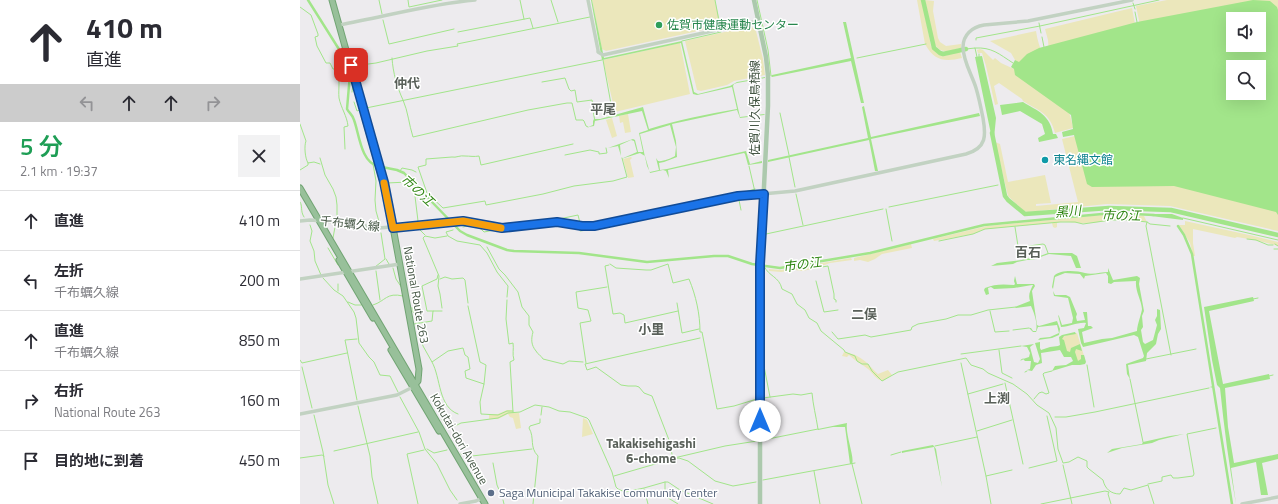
<!DOCTYPE html>
<html lang="ja">
<head>
<meta charset="utf-8">
<style>
  :root { --surface:#fff; --page:#f2f2f3; --text:#2b2b33; --muted:#7c7c81; --line:#e1e1e2 }
  body { margin:0; font-family:"Titillium Web","Noto Sans JP",sans-serif; background:var(--page); color:var(--text); height:100vh; display:flex; flex-direction:column; font-size:15px; white-space:nowrap }
  * { box-sizing:border-box; margin:0 }
  p { font-size:13px; color:var(--muted) }
  .icon { flex:none; width:22px; height:22px; fill:none; stroke:currentColor; stroke-width:2; stroke-linecap:round; stroke-linejoin:round }
  .map { position:relative; flex:1; overflow:hidden }
  .details { display:flex; flex-direction:column; background:var(--surface); width:300px }
  .details>* { flex:none }
  .guide { background:#fff; color:var(--text); overflow:hidden }
  .tools { position:absolute; left:926px; top:12px; display:grid; gap:8px }
  .tools a { display:grid; place-items:center; width:40px; height:40px; border-radius:0px; background:var(--surface); box-shadow:0 4px 16px #0002; font-size:20px }
  .pin { position:absolute; display:grid; place-items:center; width:34px; height:34px; color:#fff; margin:-17px; border-radius:8px; box-shadow:0 2px 6px #0006 }
  .me { position:absolute; width:44px; margin:-22px; rotate:0deg; stroke-linejoin:round; filter:drop-shadow(0 0 3px #0008) }
  .turn { display:flex; align-items:center; gap:14px; height:84px; padding:0 20px; font-size:18px }
  .turn .icon { width:52px; height:52px; stroke-width:2.5 }
  .turn b { display:block; font-size:28px; line-height:34px }
  .lanes { display:flex; align-items:center; height:38px; padding:0 20px; background:#0003; justify-content:center; gap:20px; direction:ltr }
  .lanes .off { opacity:.35 }
  .round { display:grid; place-items:center; flex:none; width:42px; height:42px; border-radius:0px; background:var(--page) }
  .overview { display:flex; align-items:center; justify-content:space-between; height:68px; padding:0 20px }
  h1 { font-size:24px; font-weight:600; line-height:30px; color:#1e9e55 }
  ul { padding:0; list-style:none }
  li { display:flex; align-items:center; gap:12px; height:60px; padding:0 20px; border-top:1px solid var(--line) }
  li div { flex:1 }
  li b { display:block; font-size:15px }
  li em { font-style:normal }
  main { display:flex; flex:1; min-height:0 }
  .map>svg:first-child { display:block }
  .green { fill:#ebe7bb }
  .water { fill:#a2e58a; fill-rule:evenodd }
  .lines { fill:none; stroke-linecap:round; stroke-linejoin:round }
  .stream { stroke:#a2e58a; stroke-width:1 }
  .canal { stroke:#a2e58a; stroke-width:2.5 }
  .river { stroke:#a2e58a; stroke-width:4.5 }
  .trunk-casing { stroke:#71a473; stroke-width:7 }
  .tertiary { stroke:#c2d2c2; stroke-width:3.5 }
  .primary { stroke:#acc9ad; stroke-width:4.5 }
  .trunk { stroke:#98c09a; stroke-width:5 }
  .route-casing { stroke:#114b97; stroke-width:10 }
  .route { stroke:#1a73e8; stroke-width:7 }
  .slow { stroke:#f59e0b; stroke-width:7 }
  .leisure-dot { fill:#2e9e5b; stroke:#fff; stroke-width:1.5 }
  .culture-dot { fill:#0f9aa8; stroke:#fff; stroke-width:1.5 }
  .service-dot { fill:#5c6f8a; stroke:#fff; stroke-width:1.5 }
  .labels { text-anchor:middle; stroke-width:3; stroke-linejoin:round; paint-order:stroke }
  .leisure-label { font-size:12px; fill:#27864d; stroke:#fff; text-anchor:start }
  .street-label { font-size:12px; fill:#455745; stroke:#fff }
  .culture-label { font-size:12px; fill:#0d838f; stroke:#fff; text-anchor:start }
  .service-label { font-size:12px; fill:#4e5e75; stroke:#fff; text-anchor:start }
  .neighbourhood-label { font-size:13px; font-weight:bold; fill:#596059; stroke:#fff }
  .water-label { font-size:13px; font-style:italic; fill:#318714; stroke:#fff }
</style>
</head>
<body>
<main>
<section class="details">
<div class="guide">
<div class="turn"><svg class="icon" aria-label="ahead" viewBox="0 0 24 24"><path d="M12 20V5M6 11l6-6 6 6"/></svg><div><b>410 m</b>直進</div></div>
<div class="lanes"><svg class="icon off" aria-label="left" viewBox="0 0 24 24"><path d="M17 20v-9H6M10 6l-5 5 5 5"/></svg><svg class="icon" aria-label="ahead" viewBox="0 0 24 24"><path d="M12 20V5M6 11l6-6 6 6"/></svg><svg class="icon" aria-label="ahead" viewBox="0 0 24 24"><path d="M12 20V5M6 11l6-6 6 6"/></svg><svg class="icon off" aria-label="right" viewBox="0 0 24 24"><path d="M7 20v-9h11M14 6l5 5-5 5"/></svg></div>
</div>
<div class="overview"><div><h1>5 分</h1><p>2.1 km · 19:37</p></div><a class="round"><svg class="icon" aria-label="close" viewBox="0 0 24 24"><path d="M6 6l12 12M18 6L6 18"/></svg></a></div>
<ul>
<li><svg class="icon" aria-label="ahead" viewBox="0 0 24 24"><path d="M12 20V5M6 11l6-6 6 6"/></svg><div><b>直進</b></div><em>410 m</em></li>
<li><svg class="icon" aria-label="left" viewBox="0 0 24 24"><path d="M17 20v-9H6M10 6l-5 5 5 5"/></svg><div><b>左折</b><p>千布蠣久線</p></div><em>200 m</em></li>
<li><svg class="icon" aria-label="ahead" viewBox="0 0 24 24"><path d="M12 20V5M6 11l6-6 6 6"/></svg><div><b>直進</b><p>千布蠣久線</p></div><em>850 m</em></li>
<li><svg class="icon" aria-label="right" viewBox="0 0 24 24"><path d="M7 20v-9h11M14 6l5 5-5 5"/></svg><div><b>右折</b><p>National Route 263</p></div><em>160 m</em></li>
<li><svg class="icon" aria-label="arrive" viewBox="0 0 24 24"><path d="M6 21V4h12l-3 4 3 4H6"/></svg><div><b>目的地に到着</b></div><em>450 m</em></li>
</ul>
</section>
<div class="map">
<svg width="978" height="504" viewBox="0 0 978 504">
  <rect width="100%" height="100%" fill="#edebee"/>
  <path class="green" d="M292,0H415L421,26L306,51L302,49Z
    M617,0H622L631,46L636,52L641,54L660,52L662,58C645,62 634,61 625,44Z
    M625,0L634,1L633,11L638,38L640,42L646,46L661,44V48C649,51 641,55 634,43Z
    M867,0H978V57L959,45V19H933L749,54L748,40L745,29L832,8L835,24L842,35L836,6Z
    M451,26L456,31L463,59L465,75L434,81L427,85L401,91L397,90L385,41Z
    M736,31C741,66 768,94 773,128L755,133C750,113 739,111 723,101L722,99L699,83L694,86L698,104L695,105L686,66L682,53H678L677,50L680,49L683,50L693,60L695,58L701,63L714,69L719,63L715,60L711,53L690,41Z
    M380,43L390,94L315,112L303,60Z
    M328,114L331,132L325,133L323,122L320,123L319,116Z
    M312,118L317,136L312,138L306,120Z
    M775,136L780,155L978,159V231L870,206L807,204L728,212L724,211L708,196L695,142L700,144L708,182L745,175L751,203L736,204V206L778,202L762,139Z
    M331,157L332,158L330,160L334,177L328,178L323,159Z
    M812,214L844,216L847,222C836,220 824,219 813,220C803,221 794,223 785,223C776,224 766,220 757,223V227L755,228L753,227L752,223L685,229L673,234L634,241L633,239L687,226Z
    M885,221C916,228 947,234 978,242V246C964,242 951,239 937,237L935,238L893,229V243L895,256H893L890,243L879,225H885Z
    M611,244L612,248L582,254L575,259L568,262L560,260L554,261V258Z
    M551,258L552,260L530,263L513,269L502,271L495,270L481,272L469,271V269L481,270Z
    M777,333L785,359L776,363L773,355L766,354L761,339L762,336Z
    M544,352C549,354 553,353 557,356C567,361 570,367 578,374L588,370L592,375L583,381C576,380 573,373 568,369C562,364 555,361 549,355L547,357L542,356Z
    M207,410H212L214,413H219L221,428L216,429L213,418L210,417L208,414L198,419H189V414H198Z
    M283,418L287,420L293,434L282,437Z"/>
  <path class="water" d="M291,0H292L304,58L382,41L394,92L398,94L430,86L437,82L465,77V78L437,83L434,84L433,86L440,117L465,114L464,115L440,118L437,110L372,124L376,141L377,157L364,162L359,163L360,170L367,169L446,151L450,164L462,161V163L448,165L445,154L444,153L368,170L369,178L366,171L363,170L350,173L345,156L340,153L321,159L337,152L334,141L331,140L320,145L321,156L318,146L308,148L333,139L335,140L338,152H343L339,133L348,130L342,111L295,121L294,126L288,127L293,125V121L294,119L293,113H294L295,119H300L343,107L349,129C378,120 407,114 437,109L432,87L397,95L393,94L381,43L302,60ZM370,125L376,147L375,156C372,158 362,162 358,161L356,158L359,170L350,172L347,166L340,134Z
    M953,0L970,1L977,7L978,10V215L976,212L874,186L792,187L787,184L774,135L763,137L762,132L773,129L771,115L715,75L714,69L711,67L715,60L719,62L727,54L739,48L837,22ZM933,19H959V45H933ZM933,67H959V93H933Z
    M543,22H546L564,103H561L551,61L472,77V75L551,58Z
    M682,56L696,118L694,138L692,139L675,57Z
    M723,102C738,111 750,115 753,134H756L758,138L739,142L738,138L745,134L742,124L720,111L702,115L700,105Z
    M564,106L571,137L679,113L680,116L571,139L578,171H575L569,140L468,162V160L568,138L562,107Z
    M851,214H872L883,218V220L851,216Z
    M748,253H772L777,256L781,268H776L771,256L749,254L732,260H727L717,262L713,264L691,266L697,263L722,260L726,258L732,259Z
    M808,268L813,280L837,276L840,278L839,284L844,311L842,316L843,327L841,330L843,342L845,344L853,340L857,325L855,320L857,316V309L860,310L861,329L858,334L856,344L847,353L846,361L828,365L830,379L827,374L826,364L843,358L844,356L838,337L834,335L783,347L781,343L778,329L784,328L786,323C777,322 770,327 761,327L758,315L759,316L762,325L772,323L773,318L768,298L754,296L753,291L755,295H766L770,297L777,314L776,317L777,321L785,320L783,312H787L788,326H791L793,328L782,332L784,343L802,339L812,338L837,331C837,325 842,312 842,309C841,299 835,291 836,281L814,282L811,284L808,283V276L806,273L785,276L784,279L780,274L765,273L755,277L753,289L752,287L754,276C761,269 777,271 785,273C792,275 802,272 808,272Z
    M715,276L717,284H734L735,286L732,291L737,325L739,326L757,321L760,329L759,335L752,338L738,340L740,338L750,337L759,333L757,325L738,327L736,332H733L729,328H731L733,331H736C738,323 734,313 731,306L716,308L715,307L730,301C728,295 730,291 733,285H732L714,288L694,289L691,287L688,288L689,294L686,295L684,290L685,288C694,284 703,284 714,285L715,284L714,281Z
    M953,297L954,301L909,311L923,384L969,374L970,379L925,388L928,427L934,463L978,454V459L962,463L968,495H961L956,462L931,468L936,504C929,466 924,427 920,388L917,385L912,360L904,307Z
    M775,332L776,334L764,336L762,339L764,340L767,351L770,352L771,348L780,344L782,351L776,349L775,352L778,361L781,359V355H784L786,362L785,364L780,365H772L752,371L755,366L766,365L773,361L771,357H764L760,350L741,353L742,363L736,365L732,371L727,370L730,369L731,361H725L723,359L729,357L730,353L727,347L721,346L734,344L730,347L734,362L738,363L740,359L735,343L740,342V348L741,350L750,347L758,346L760,345L759,337L762,335Z
    M547,423C545,435 555,457 552,464H550L545,427H533L518,430V429Z
    M884,434L859,440L852,443L822,448L807,453L812,449L842,444L843,442L870,436Z
    M633,445L636,449L642,487L634,447L606,452L602,453V451Z"/>
  <g class="lines">
    <path class="stream" d="M79,0L82,14
      M108,0L109,7L142,0
      M220,0L224,19
      M251,0L258,22
      M415,0L420,26
      M457,0L468,50L471,76H472
      M833,3L835,9
      M0,7L11,15L18,34V36L15,37L17,46L26,63H30L33,69H36C41,77 38,89 39,98C41,108 47,116 48,126L44,127L45,149
      M835,12L837,22
      M83,20L89,44L154,29
      M739,23L741,33
      M158,32L230,18L233,28
      M742,37L744,47
      M676,40V38L740,26L859,0
      M382,41L421,32
      M675,48C692,47 699,54 713,63
      M666,49L675,48L677,57
      M679,54V57
      M92,58C93,73 97,87 103,100C108,111 109,125 113,137L228,110L267,103H272L276,120H283L284,121L286,126L288,127
      M557,58L626,44
      M303,60L313,115
      M58,80L53,66L76,63L127,51L158,46L157,44L290,17
      M242,82L265,78L269,89L271,91L275,90L277,102L292,100L294,113
      M52,92L53,84
      M54,102L57,111L60,110
      M66,108L302,60
      M480,113L489,155
      M0,124L6,141C4,146 5,158 8,163L14,162L20,164
      M273,144L181,165L179,156C174,157 170,156 165,156C160,155 156,158 152,157L126,159V165L118,167L127,193L143,208L185,201L186,205L243,194L274,186L313,181L327,177L322,158
      M265,155L290,150L299,152V154L307,153L306,148
      M489,157L495,187
      M20,158L25,175L33,189L36,197L37,205V219
      M73,164L76,181L75,200L76,211L80,225
      M449,166L455,192
      M0,170L8,165V163
      M100,171L102,168L112,170L116,172
      M87,183L108,182L114,188L118,221
      M496,194L503,225
      M0,202C3,206 0,211 4,217
      M589,207L698,185
      M586,209L592,241
      M883,218L978,240
      M847,222L846,226L871,355
      M288,224H293L438,194L455,189
      M10,225L12,231L10,241L14,251L15,261L21,275
      M195,225H215L259,219L278,215L280,223H283
      M163,227C171,225 178,225 184,232L195,230L208,231L249,225L279,228L280,231C287,230 295,229 303,228L432,201L439,200L441,210
      M715,227L718,246L722,247L743,244L745,245L748,253
      M120,230L125,235
      M153,230L146,232L148,236L157,241L180,245L187,253L197,272L208,286L207,297
      M466,234L583,209
      M33,238L35,227
      M947,239L956,240L968,245H973
      M639,241L673,234L685,229L760,222H775L783,224L811,220H829L847,222L850,224L870,226
      M975,244L978,246
      M187,247L199,269L205,275L218,292L222,307L229,316V325L233,332C231,339 231,345 236,351C238,355 241,355 243,359L263,364L269,361L283,362
      M28,248L38,265
      M974,249H978
      M86,259L89,264
      M310,264L316,268L346,270H351L368,264L373,283L389,279C396,296 400,314 400,332H402L417,409L434,406L457,399
      M309,265L305,266L313,314L320,313L324,315L325,323L378,311
      M464,266C469,277 479,276 482,289L492,294L497,304L505,310L509,318L517,323L521,331L544,350L545,352L555,356L557,361L562,364H568L572,371L582,381L598,372L666,358L671,365L683,369L688,373L713,384L727,394L737,405L749,413L756,428L758,449L763,463L769,462L778,457L787,461V467L789,469L803,480C805,489 811,494 820,494L824,488L831,490L848,485L854,504
      M75,267L85,259L81,233
      M522,267L528,266L534,294V299L536,300V302
      M93,268L96,279L102,288
      M76,271L80,300
      M23,278L34,290L43,296L54,312L56,318L59,343L69,357L74,362L80,375L90,376L98,392
      M140,279L145,277L152,279L163,278L165,280L168,303
      M516,281L524,312L538,310
      M38,291V284
      M953,299L958,298
      M207,300L206,319L209,344L213,343C214,349 212,354 214,360L210,362L213,412
      M48,302L55,305H61
      M377,303L382,333L399,329
      M73,305C86,301 86,292 103,296
      M168,306L180,362L186,365L184,384
      M111,308H113V312H119V323
      M142,308L140,294L138,286L139,276L123,238L125,236L135,238L147,236
      M133,311H127L122,286L137,279L138,275
      M690,311L695,332L709,331
      M117,323L123,346L132,362L148,351L163,348L165,355L168,357L170,369L165,371L166,378L184,384L180,402L181,414L198,415L207,411H213
      M114,324L132,321L133,311H142
      M713,330L729,328
      M532,332L538,339L565,335L571,337L611,330L612,327L618,324L646,319L658,315H671L688,310L716,307
      M57,339L45,340L57,400
      M699,350L702,373L712,378
      M463,354V361L470,397
      M661,354L721,346
      M846,359L896,349
      M0,360L2,363L47,353
      M721,360L723,359
      M132,362C141,378 138,407 158,414
      M286,363L280,323L291,321L288,310L278,308L276,292L307,287
      M661,363L686,476
      M787,365L794,407
      M2,367L12,408
      M725,372L727,371
      M969,376L973,375
      M830,379L843,442
      M705,383L723,464
      M911,387H912
      M668,394L703,384
      M100,397L119,432L125,449L137,464L150,490L157,500
      M463,398L493,394L501,395L512,393C513,405 516,416 518,429
      M734,399L739,393L742,392L746,394L749,393L743,374L744,373L752,371
      M58,406L70,456L72,477L78,504
      M14,415L23,452L28,485L34,504
      M241,415L242,407
      M141,417L144,423L147,425L155,426L161,423L198,418L208,413L220,412L235,405L249,407L259,411L270,412L287,418L289,420L312,472L316,487L318,489L325,492L344,488L365,482H368L380,490L413,504
      M755,417H766L795,412L909,388
      M677,431L712,420
      M463,440L518,429
      M635,446L677,437
      M127,449L134,453L147,450
      M34,451L118,432
      M161,454L172,456L232,449
      M591,455L601,452
      M0,458L22,455L24,456
      M374,458L425,446L457,441
      M373,459L369,440L352,396L344,393L339,387L336,386H328L321,385L296,367L287,370L285,364L400,338
      M193,463L197,485L200,492
      M552,464L562,504
      M763,465L772,504
      M729,468L757,461L747,416
      M514,471L520,504
      M314,476L369,460L379,458L388,461L415,481L433,486L456,482
      M463,480L555,463
      M365,482V496L378,504
      M848,484L862,481V477L871,475L873,478H878L893,476L894,474L887,434L916,428
      M344,489L348,504
      M201,494V496
      M203,500L204,504
      M118,504L107,454L124,450
      M233,504L238,456C229,447 235,438 229,428L230,426L240,423V419
      M691,504L686,476L712,470
      M741,504L805,491L809,492L808,494L811,504"/>
    <path class="canal" d="M8,0L47,62L50,74L47,109C49,113 53,115 54,120C59,133 61,163 78,166
      M82,167L97,170L104,173L160,231L167,235L207,250L214,251L279,253L347,262L414,256H428L452,264L480,268L570,253L684,225L813,213L854,215
      M878,226L884,235L892,254L932,504"/>
    <path class="river" d="M623,0L634,48L640,53L643,54L666,49
      M692,133L705,196L708,200L725,214L809,208L871,210L978,235"/>
    <defs>
      <path id="trunk" d="M32,0L88,200L119,369L118,381L113,387
        M0,188L185,504
        M39,260L73,318
        M91,350L139,431"/>
    </defs>
    <use href="#trunk" class="trunk-casing"/>
    <path class="tertiary" d="M288,0L298,50V52L303,55L458,21
      M39,25C84,17 129,4 175,0
      M0,221L10,220L37,222L79,228L163,221L202,228L257,222L282,225L294,226L438,196L495,191L666,154C687,148 686,135 683,118C681,108 679,98 676,88C672,75 663,61 663,47C663,35 672,27 684,25L728,21L832,0
      M0,279L100,264
      M0,414L97,395L113,387
      M160,504L176,501L182,498
      M942,504L978,497"/>
    <path class="primary" d="M454,0L466,57L468,76V106L460,267V504"/>
    <use href="#trunk" class="trunk"/>
  </g>
  <g class="lines">
    <defs>
      <path id="route" d="M51,65L84,182L93,228L163,221L202,228L257,222L282,226H294L438,196L464,194L460,264V421"/>
    </defs>
    <use href="#route" class="route-casing"/>
    <use href="#route" class="route"/>
    <path class="slow" d="M84,183L93,228L163,221L201,228"/>
  </g>
  <circle class="leisure-dot" cx="359" cy="25" r="4"/>
  <circle class="culture-dot" cx="745" cy="160" r="4"/>
  <circle class="service-dot" cx="191" cy="493" r="4"/>
  <g class="labels">
    <g class="leisure-label">
      <text x="367" y="29">佐賀市健康運動センター</text>
    </g>
    <g class="street-label">
      <text transform="translate(455 108) rotate(-90)" y="4">佐賀川久保鳥栖線</text>
      <text transform="translate(50 224) rotate(6)" y="4">千布蠣久線</text>
      <text transform="translate(116 295) rotate(80)" y="4">National Route 263</text>
      <text transform="translate(159 439) rotate(60)" y="4">Kokutai-dori Avenue</text>
    </g>
    <g class="culture-label">
      <text x="753" y="164">東名縄文館</text>
    </g>
    <g class="service-label">
      <text x="199" y="497">Saga Municipal Takakise Community Center</text>
    </g>
    <g class="neighbourhood-label">
      <text x="107" y="88">仲代</text>
      <text x="303" y="114">平尾</text>
      <text x="728" y="257">百石</text>
      <text x="564" y="319">二俣</text>
      <text x="351" y="334">小里</text>
      <text x="697" y="403">上渕</text>
      <text x="351" y="448">Takakisehigashi<tspan x="351" dy="15">6-chome</tspan></text>
    </g>
    <g class="water-label">
      <text transform="translate(118 190) rotate(43)" y="5">市の江</text>
      <text transform="translate(768 211) rotate(-5)" y="5">黒川</text>
      <text transform="translate(821 215) rotate(1)" y="5">市の江</text>
      <text transform="translate(502 264) rotate(-8)" y="5">市の江</text>
    </g>
  </g>
</svg>
<div class="tools">
<a><svg class="icon" aria-label="sound" viewBox="0 0 24 24"><path d="M4 9h4l5-4v14l-5-4H4zM17 9q2 3 0 6"/></svg></a>
<a><svg class="icon" aria-label="search" viewBox="0 0 24 24"><circle cx="10" cy="10" r="6"/><path d="M15 15l6 6"/></svg></a>
</div>
<div class="pin" style="left:51px;top:65px;background:#d93025"><svg class="icon" aria-label="arrive" viewBox="0 0 24 24"><path d="M6 21V4h12l-3 4 3 4H6"/></svg></div>
<svg class="me" style="left:460px;top:421px" viewBox="-20 -20 40 40"><circle r="19" fill="#fff"/><path d="M0-13L10 11 0 6-10 11z" fill="#1a73e8"/></svg>
</div>
</main>
</body>
</html>
